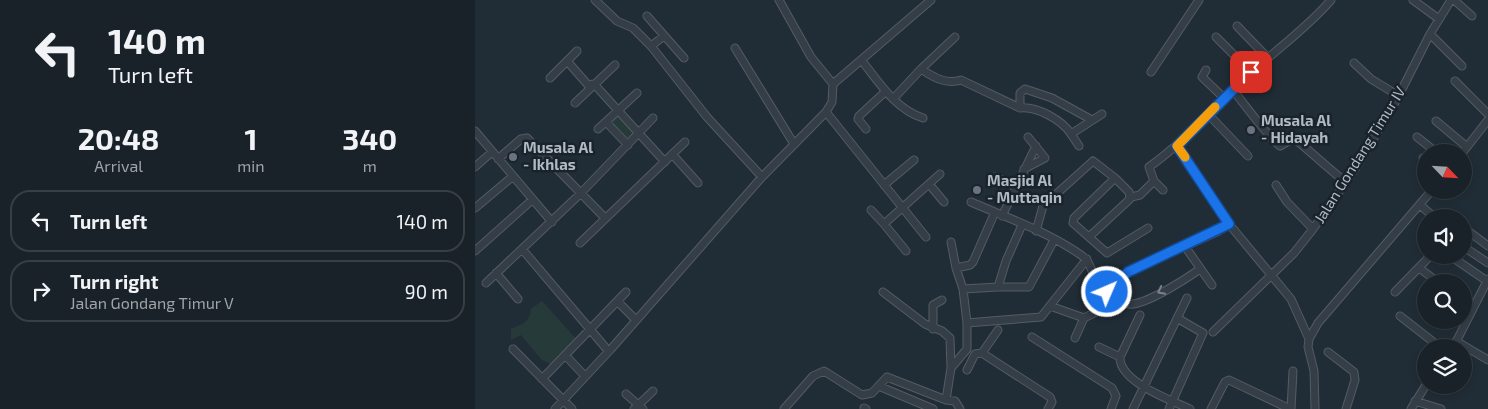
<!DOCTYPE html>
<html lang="en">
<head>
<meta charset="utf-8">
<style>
  :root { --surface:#192228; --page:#222a30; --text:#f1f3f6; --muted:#9fa4a8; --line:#373f45 }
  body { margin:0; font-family:"Exo 2",sans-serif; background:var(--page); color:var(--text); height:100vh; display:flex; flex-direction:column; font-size:19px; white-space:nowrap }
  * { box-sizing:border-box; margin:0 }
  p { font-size:16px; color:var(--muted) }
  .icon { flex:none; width:28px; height:28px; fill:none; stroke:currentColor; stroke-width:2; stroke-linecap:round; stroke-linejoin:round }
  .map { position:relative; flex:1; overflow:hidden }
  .panel { display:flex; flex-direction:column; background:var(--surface); width:475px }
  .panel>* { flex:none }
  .banner { background:#192228; color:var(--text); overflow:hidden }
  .needle { width:32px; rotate:115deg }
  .controls { position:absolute; left:942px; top:144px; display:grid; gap:10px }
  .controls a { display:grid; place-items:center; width:55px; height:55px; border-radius:50%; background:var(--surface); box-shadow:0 2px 8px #0003,0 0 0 1px var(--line); font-size:25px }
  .pin { position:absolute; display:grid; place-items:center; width:42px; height:42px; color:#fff; margin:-21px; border-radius:10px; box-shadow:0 2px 8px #0006 }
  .me { position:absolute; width:55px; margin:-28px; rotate:45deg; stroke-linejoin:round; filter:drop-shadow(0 0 4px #0008) }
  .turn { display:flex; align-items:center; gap:18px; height:105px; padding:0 25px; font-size:22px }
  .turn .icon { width:65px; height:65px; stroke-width:2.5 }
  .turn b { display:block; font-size:35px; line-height:42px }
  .eta { display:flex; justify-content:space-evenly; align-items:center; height:85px; text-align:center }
  .eta b { font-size:30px; font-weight:700; line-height:35px }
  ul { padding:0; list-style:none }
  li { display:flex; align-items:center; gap:15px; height:62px; margin:0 10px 8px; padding:0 15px; border:2px solid var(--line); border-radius:20px }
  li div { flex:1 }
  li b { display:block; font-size:19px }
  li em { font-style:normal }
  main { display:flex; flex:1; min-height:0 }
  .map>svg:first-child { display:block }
  .green { fill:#263b39 }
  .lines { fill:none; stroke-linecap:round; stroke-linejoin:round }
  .minor-casing { stroke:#525c64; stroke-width:9 }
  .minor { stroke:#353e47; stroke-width:7 }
  .oneway { stroke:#78828b }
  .route-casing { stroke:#114b97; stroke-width:12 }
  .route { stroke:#1a73e8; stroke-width:9 }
  .slow { stroke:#f59e0b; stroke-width:9 }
  .worship-dot { fill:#6b7280; stroke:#1a232b; stroke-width:2 }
  .labels { text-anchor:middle; stroke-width:5; stroke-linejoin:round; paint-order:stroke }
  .poi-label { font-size:15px; font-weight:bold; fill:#afbac3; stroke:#1a232b; text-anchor:start }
  .street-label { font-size:15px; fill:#afbac3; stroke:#1a232b }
</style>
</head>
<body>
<main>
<section class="panel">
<div class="banner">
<div class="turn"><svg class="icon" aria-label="left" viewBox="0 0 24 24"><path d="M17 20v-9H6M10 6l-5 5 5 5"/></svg><div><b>140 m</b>Turn left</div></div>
</div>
<div class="eta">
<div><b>20:48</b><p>Arrival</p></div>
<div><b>1</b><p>min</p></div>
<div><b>340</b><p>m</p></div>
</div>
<ul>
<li><svg class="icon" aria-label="left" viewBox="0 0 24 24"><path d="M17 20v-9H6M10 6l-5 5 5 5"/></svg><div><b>Turn left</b></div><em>140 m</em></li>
<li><svg class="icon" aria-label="right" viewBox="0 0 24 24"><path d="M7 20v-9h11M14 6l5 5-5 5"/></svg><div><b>Turn right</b><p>Jalan Gondang Timur V</p></div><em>90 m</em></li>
</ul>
</section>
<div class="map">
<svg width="1013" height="409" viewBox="0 0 1013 409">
  <rect width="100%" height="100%" fill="#212d36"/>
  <path class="green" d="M142,114L162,133L155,140L135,121Z
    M67,301L103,341L77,365L66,359L46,335L36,340V329C48,324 54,323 56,309Z"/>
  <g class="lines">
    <defs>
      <path id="minor" d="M120,0L142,21L158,28L176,46L232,117L287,177
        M938,0L964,19
        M979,0L997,16
        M172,16L209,58
        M762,26L793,58
        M955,34L987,66
        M741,37L776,72
        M176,46L189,36
        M260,48L319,144
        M92,61L102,51
        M387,61C404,82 420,109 448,118
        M879,63L896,79L924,96
        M446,69L480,37
        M731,70L727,77L749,98
        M676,72L724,0
        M75,78L92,61L113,85L119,84L190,162
        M980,81L1013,114
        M358,84L456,0
        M758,90C766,100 798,143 805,146L819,138L870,182
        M418,99L446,69C458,77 471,85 486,80L545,108V93L550,89L577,98L617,120
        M100,103L140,65
        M545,108C562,106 587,120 596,134L627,114
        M351,112L451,237
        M733,114L773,156
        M961,121L992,147
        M131,122L153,145
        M123,129L162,93
        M391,129L383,119L384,116L411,91
        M0,131L77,222
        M596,134L604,146
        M942,137L961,152
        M702,146L754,224L816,299L834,339
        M988,152L1013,120
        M197,154L223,183
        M948,158L951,161
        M23,159L46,139L52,138L130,218
        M0,167L17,152
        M549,169L570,158L553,137
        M520,177L541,186
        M454,184L469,202
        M409,185L439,160
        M801,185L812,202L838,229
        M688,190L679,181L674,167C712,140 742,104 776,73C803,48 832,28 856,0
        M656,197L665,195L679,181
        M496,202C533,218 573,232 606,255C617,263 616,273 623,283C628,292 647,306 658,304C675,302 711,279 725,269
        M945,205L960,218
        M0,208L37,177
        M396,210L409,224
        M527,216L561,146
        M547,225L531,261L523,287H554L579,240
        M989,228L1013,246
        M561,231L568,206L618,161L640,178L599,218L598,223L632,253L673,228
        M615,236L655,199L654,192L640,178
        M476,242L481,268
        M105,243L210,142
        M709,245L737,285
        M989,247L1013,263
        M47,249L130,347
        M0,251L57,200
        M431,251L409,224L465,174
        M974,255L1012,281
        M944,268L963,282
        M21,273L43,299
        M11,283L105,194L178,118
        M488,289L523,287
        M408,292L450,324L467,331L475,338L476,368L471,400L480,401L485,409
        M632,292L653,272L742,232L754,224
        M920,292L956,255
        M989,300L999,307
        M143,302L158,317
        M575,306L609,318L645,300
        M665,315L645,357C644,382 696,400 715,409
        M925,316L966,348
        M492,323L488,289L481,268L495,265L498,262L520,212
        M458,329V305L467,300
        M738,332L819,253L838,229L880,169L921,101L955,34L976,0
        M557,337L637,388L641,396L636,409
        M600,338L609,318
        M981,341L1013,360
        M624,347L645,357
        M978,348L1013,279
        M38,349L97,409
        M853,352L879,372L880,380L871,409
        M507,353L523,330
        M91,356L107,373
        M476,368L492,349V323L566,317L612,259
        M492,370L500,354L507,353L575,397L577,402L573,409
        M67,379L151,292
        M406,387L458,409
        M151,394L168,409
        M940,401L966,409
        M389,408L391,409
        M80,409L136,349L287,177L351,112L357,102L358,84L336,57L304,0
        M159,409L178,391
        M309,409L338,376L349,371L387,395L397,393L412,377L471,400
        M658,409L712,298
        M694,409L728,333L702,318
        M736,409L750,382L754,380L815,409
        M816,409L818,371
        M840,409L839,371L833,347L834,339L843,323L957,190
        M936,409L951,385"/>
    </defs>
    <use href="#minor" class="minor-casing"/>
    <use href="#minor" class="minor"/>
  </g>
  <defs><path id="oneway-chevron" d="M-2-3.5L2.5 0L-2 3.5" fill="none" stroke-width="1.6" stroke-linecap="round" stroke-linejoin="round" transform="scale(1.25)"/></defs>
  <use class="oneway" href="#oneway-chevron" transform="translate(686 291) rotate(153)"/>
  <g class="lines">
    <defs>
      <path id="route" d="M632,292L653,272L754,224L702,146L776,72"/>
    </defs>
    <use href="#route" class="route-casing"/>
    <use href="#route" class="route"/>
    <path class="slow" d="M710,157L702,146L740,107"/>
  </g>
  <g class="worship-dot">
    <circle cx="776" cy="130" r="5"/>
    <circle cx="38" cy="157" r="5"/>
    <circle cx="502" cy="190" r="5"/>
  </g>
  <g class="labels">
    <g class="poi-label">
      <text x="786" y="126">Musala Al<tspan x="786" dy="17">- Hidayah</tspan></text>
      <text x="48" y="153">Musala Al<tspan x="48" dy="17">- Ikhlas</tspan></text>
      <text x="512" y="186">Masjid Al<tspan x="512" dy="17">- Muttaqin</tspan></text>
    </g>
    <g class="street-label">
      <text transform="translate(885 155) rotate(-58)" y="5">Jalan Gondang Timur IV</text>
    </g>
  </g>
</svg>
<div class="controls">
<a><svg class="needle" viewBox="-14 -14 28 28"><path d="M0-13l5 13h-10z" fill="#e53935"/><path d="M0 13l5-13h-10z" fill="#9fa4a8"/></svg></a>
<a><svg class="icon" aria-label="sound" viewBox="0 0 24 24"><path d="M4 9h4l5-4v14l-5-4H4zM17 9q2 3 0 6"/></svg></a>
<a><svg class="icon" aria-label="search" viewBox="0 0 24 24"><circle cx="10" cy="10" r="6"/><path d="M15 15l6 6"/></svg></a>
<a><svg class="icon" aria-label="layers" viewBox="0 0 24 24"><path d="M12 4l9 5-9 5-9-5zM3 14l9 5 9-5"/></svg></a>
</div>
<div class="pin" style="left:776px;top:72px;background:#d93025"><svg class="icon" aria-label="arrive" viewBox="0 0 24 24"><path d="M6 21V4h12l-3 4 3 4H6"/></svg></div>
<svg class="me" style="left:632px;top:292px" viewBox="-20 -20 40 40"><circle r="17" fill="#1a73e8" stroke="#fff" stroke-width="3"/><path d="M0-11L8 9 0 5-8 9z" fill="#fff"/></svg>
</div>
</main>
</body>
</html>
